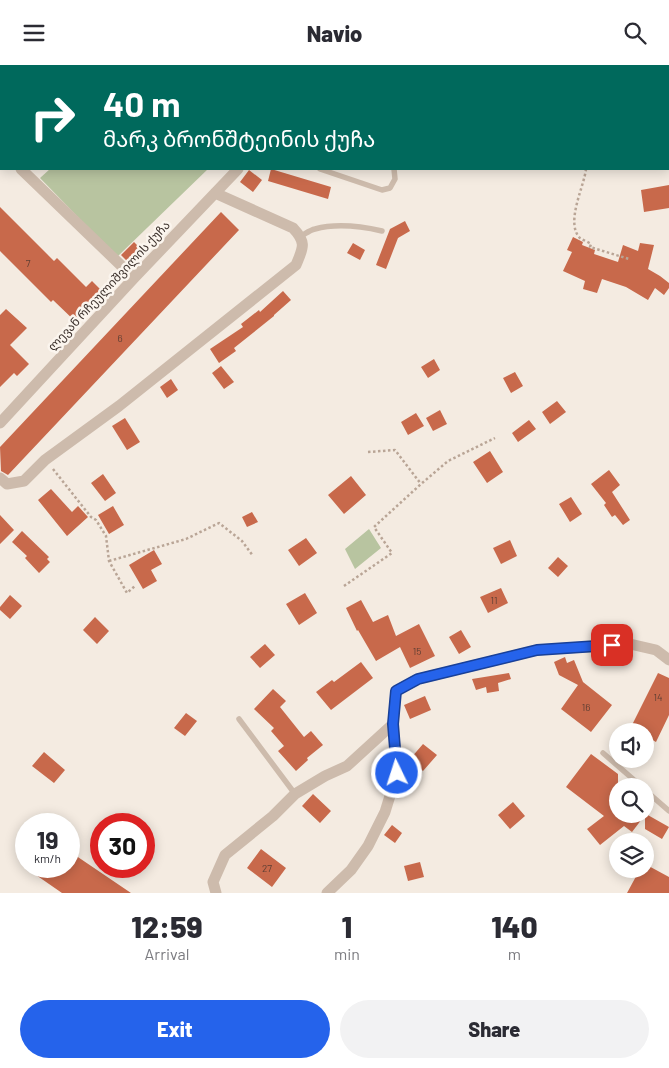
<!DOCTYPE html>
<html lang="en">
<head>
<meta charset="utf-8">
<style>
  :root { --surface:#fff; --page:#f2f2f3; --text:#2b2b33; --muted:#7c7c81; --accent:#2563eb }
  body { margin:0; font-family:Barlow,"Noto Sans Georgian",sans-serif; background:var(--page); color:var(--text); height:100vh; display:flex; flex-direction:column; font-size:19px; white-space:nowrap }
  * { box-sizing:border-box; margin:0 }
  p { font-size:16px; color:var(--muted) }
  .icon { flex:none; width:28px; height:28px; fill:none; stroke:currentColor; stroke-width:2; stroke-linecap:round; stroke-linejoin:round }
  .map { position:relative; height:828px; overflow:hidden }
  .panel { display:flex; flex-direction:column; background:var(--surface); flex:1 }
  .panel>* { flex:none }
  .guide { position:absolute; left:0px; top:0px; width:670px; height:105px; box-shadow:0 2px 12px #0003; background:#00695c; color:#fff; overflow:hidden }
  .fabs { position:absolute; left:609px; top:658px; display:grid; gap:10px }
  .fabs a { display:grid; place-items:center; width:45px; height:45px; border-radius:50%; background:var(--surface); box-shadow:0 2px 12px #0003; font-size:25px }
  .speed { position:absolute; left:15px; top:748px; display:flex; gap:10px; font-size:25px; font-weight:700; text-align:center }
  .speed>* { display:grid; place-content:center; width:65px; height:65px; border-radius:50%; background:var(--surface); box-shadow:0 2px 12px #0003; line-height:1 }
  .speed small { font-size:12px; font-weight:400 }
  .speed .limit { border:8px solid #d22; background:#fff; color:#111 }
  .pin { position:absolute; display:grid; place-items:center; width:42px; height:42px; color:#fff; margin:-21px; border-radius:10px; box-shadow:0 2px 8px #0006 }
  .me { position:absolute; width:55px; margin:-28px; rotate:356deg; stroke-linejoin:round; filter:drop-shadow(0 0 4px #0008) }
  .turn { display:flex; align-items:center; gap:18px; height:105px; padding:0 20px; font-size:22px }
  .turn .icon { width:65px; height:65px; stroke-width:2.5 }
  .turn b { display:block; font-size:35px; line-height:42px }
  .eta { display:flex; justify-content:space-evenly; align-items:center; height:85px; text-align:center }
  .eta b { font-size:30px; font-weight:800; line-height:35px }
  .button { display:flex; gap:10px; margin-top:auto; padding:10px 20px }
  .button a { flex:1; height:58px; border-radius:30px; background:var(--accent); color:#fff; font-size:20px; font-weight:800; line-height:58px; text-align:center }
  .button a+a { background:var(--page); color:var(--text) }
  header { display:flex; justify-content:space-between; align-items:center; height:65px; padding:0 20px; background:var(--surface); font-size:22px; font-weight:800 }
  .map>svg:first-child { display:block }
  .green { fill:#b8c4a0 }
  .building { fill:#c8694b }
  .lines { fill:none; stroke-linecap:round; stroke-linejoin:round }
  .path { stroke:#b9a596; stroke-width:2.5; stroke-dasharray:2.5 2.5; stroke-linecap:butt }
  .service { stroke:#cdbbac; stroke-width:5.5 }
  .minor { stroke:#cdbbac; stroke-width:11 }
  .route-casing { stroke:#184099; stroke-width:12 }
  .route { stroke:#2563eb; stroke-width:9 }
  .labels { text-anchor:middle; stroke-width:5; stroke-linejoin:round; paint-order:stroke }
  .number-label { font-size:10px; fill:#5e3e33 }
  .street-label { font-size:12px; fill:#3b302b; stroke:#fbf5ee }
</style>
</head>
<body>
<header><svg class="icon" aria-label="menu" viewBox="0 0 24 24"><path d="M4 6h16M4 12h16M4 18h16"/></svg>Navio<svg class="icon" aria-label="search" viewBox="0 0 24 24"><circle cx="10" cy="10" r="6"/><path d="M15 15l6 6"/></svg></header>
<div class="map">
<svg width="669" height="828" viewBox="0 0 669 828">
  <rect width="100%" height="100%" fill="#f4ebe1"/>
  <path class="green" d="M158,0H246L247,1H156Z
    M50,104H208L117,192L40,113Z
    M369,464L381,483L355,504L345,484Z"/>
  <path class="building" d="M271,104L331,122L328,134L268,116Z
    M249,105L262,115L253,127L240,117Z
    M669,120V143L644,147L641,125Z
    M0,142L54,196L57,193L86,222L92,216L106,230L78,259L53,235L51,237L0,186Z
    M221,147L239,165L8,410L1,406L0,382Z
    M405,156L410,166L398,173L386,204L376,200L390,164Z
    M573,172L583,177L582,180L595,185L594,189L618,197L623,180L638,186L640,178L654,180L648,204L660,211L669,218V223L664,230L655,223L648,235L626,222L602,214L597,228L583,224L585,216L563,206L572,187L567,185Z
    M134,177L144,187L131,200L121,190Z
    M353,178L365,185L360,195L347,188Z
    M283,226L291,235L274,250V251L234,283L236,286L219,298L210,284L243,262L241,259L259,245L260,247Z
    M6,244L27,263L10,280L29,299L17,311L14,308L0,322V250Z
    M434,294L440,305L428,313L421,302Z
    M221,301L234,317L224,324L212,308Z
    M515,307L523,321L511,328L503,313Z
    M171,314L178,325L167,333L160,322Z
    M557,336L566,347L550,359L542,347Z
    M440,345L447,359L433,366L426,353Z
    M416,348L424,361L408,370L401,357Z
    M125,353L140,377L127,385L112,361Z
    M529,355L536,364L518,377L512,368Z
    M490,386L503,407L487,418L473,397Z
    M609,405L620,420L612,427L630,455L623,460L615,450L612,452L604,440L606,438L591,419Z
    M103,409L116,428L105,436L91,418Z
    M351,411L366,430L344,449L328,430Z
    M51,424L72,447L78,441L88,452L67,471L38,435Z
    M571,432L582,449L570,457L559,439Z
    M113,441L124,460L109,469L98,450Z
    M252,447L258,457L247,462L242,452Z
    M0,450L14,465L0,479Z
    M22,466L49,492L47,494L50,497L39,508L25,493L27,491L12,477Z
    M306,473L317,488L299,501L288,485Z
    M510,475L517,491L501,499L493,483Z
    M154,485L162,499L151,505L157,516L143,524L129,500Z
    M558,492L568,501L558,512L548,503Z
    M501,523L508,538L488,548L480,532Z
    M305,528L317,548L299,560L286,539Z
    M10,530L22,541L10,554L0,545V542Z
    M361,535L373,557L388,550L396,571L419,559L435,591L410,603L400,582L376,596L358,565L357,566L346,543Z
    M95,552L109,566L97,579L83,565Z
    M461,565L471,582L459,589L449,572Z
    M265,579L275,590L260,603L250,592Z
    M565,592L567,598L574,595L583,617L612,640L591,667L561,644L578,620L559,610L554,597Z
    M361,597L373,613L331,645L316,627L332,615L334,617Z
    M509,608L511,614L498,618L499,626L487,628L486,622L476,625L472,614Z
    M658,608L669,613V650L656,677L645,671V666H629Z
    M273,624L286,636L280,642L304,672L311,666L323,680L307,693L308,695L296,706L278,686L284,681L271,666L274,663L254,644Z
    M425,631L431,645L410,654L404,640Z
    M186,648L197,656L185,671L174,663Z
    M423,679L437,690L423,706L410,694Z
    M44,687L65,705L54,718L32,701Z
    M591,689L618,709V749H646L669,762L662,774L645,764V750L632,767L624,761L600,780L587,764L604,751L566,722Z
    M313,729L331,746L320,758L302,741Z
    M513,737L525,751L510,764L498,750Z
    M392,760L402,768L395,778L384,770Z
    M261,784L286,803L272,822L247,803Z
    M69,786L131,828H62L23,801H69Z
    M420,797L424,812L408,816L404,801Z
    M645,799L669,812V828H627L640,804H645Z"/>
  <g class="lines">
    <path class="path" d="M621,1L622,0
      M640,1V0
      M654,1L655,0
      M669,33V34
      M586,104C584,122 565,158 580,173C583,175 588,177 591,179L590,182L629,194
      M368,387L395,385L421,419
      M53,404L91,452L96,455L106,471L109,496L127,528L136,520
      M109,496L186,474L219,458L242,476L253,491
      M344,521L392,488L374,462L421,419L448,396L495,373"/>
    <path class="service" d="M353,0L354,1
      M417,0L418,1
      M443,1L445,0
      M320,104L382,125L390,123L395,114L394,104
      M301,171C305,169 310,165 315,164C337,158 360,161 382,166
      M239,654L295,729
      M603,688L641,721
      M645,725L669,746"/>
    <path class="minor" d="M339,1L340,0
      M0,83L1,84
      M21,104L134,213
      M0,358L134,213L238,104
      M0,413L7,419L24,416L45,395L119,341L296,200C303,183 307,178 293,163L215,128
      M216,828L213,817L225,790L273,751L295,729L325,711L347,701L393,659
      M327,828L351,805L368,781L385,747L397,708L393,659L396,626L418,614L537,585L630,579L656,585L669,595"/>
  </g>
  <g class="lines">
    <defs>
      <path id="route" d="M397,708L393,659L396,626L418,614L537,585L612,580"/>
    </defs>
    <use href="#route" class="route-casing"/>
    <use href="#route" class="route"/>
  </g>
  <g class="labels">
    <g class="number-label">
      <text x="28" y="202">7</text>
      <text x="120" y="277">6</text>
      <text x="494" y="539">11</text>
      <text x="417" y="590">15</text>
      <text x="658" y="636">14</text>
      <text x="586" y="646">16</text>
      <text x="267" y="807">27</text>
    </g>
    <g class="street-label">
      <text transform="translate(109 221) rotate(-47)" y="4">ლევან რჩეულიშვილის ქუჩა</text>
    </g>
  </g>
</svg>
<div class="fabs">
<a><svg class="icon" aria-label="sound" viewBox="0 0 24 24"><path d="M4 9h4l5-4v14l-5-4H4zM17 9q2 3 0 6"/></svg></a>
<a><svg class="icon" aria-label="search" viewBox="0 0 24 24"><circle cx="10" cy="10" r="6"/><path d="M15 15l6 6"/></svg></a>
<a><svg class="icon" aria-label="layers" viewBox="0 0 24 24"><path d="M12 4l9 5-9 5-9-5zM3 14l9 5 9-5"/></svg></a>
</div>
<div class="speed"><div>19<small>km/h</small></div><div class="limit">30</div></div>
<div class="pin" style="left:612px;top:580px;background:#d93025"><svg class="icon" aria-label="arrive" viewBox="0 0 24 24"><path d="M6 21V4h12l-3 4 3 4H6"/></svg></div>
<svg class="me" style="left:397px;top:708px" viewBox="-20 -20 40 40"><circle r="17" fill="#2563eb" stroke="#fff" stroke-width="3"/><path d="M0-11L8 9 0 5-8 9z" fill="#fff"/></svg>
<div class="guide">
<div class="turn"><svg class="icon" aria-label="right" viewBox="0 0 24 24"><path d="M7 20v-9h11M14 6l5 5-5 5"/></svg><div><b>40 m</b>მარკ ბრონშტეინის ქუჩა</div></div>
</div>
</div>
<section class="panel">
<div class="eta">
<div><b>12:59</b><p>Arrival</p></div>
<div><b>1</b><p>min</p></div>
<div><b>140</b><p>m</p></div>
</div>
<div class="button"><a>Exit</a><a>Share</a></div>
</section>
</body>
</html>
